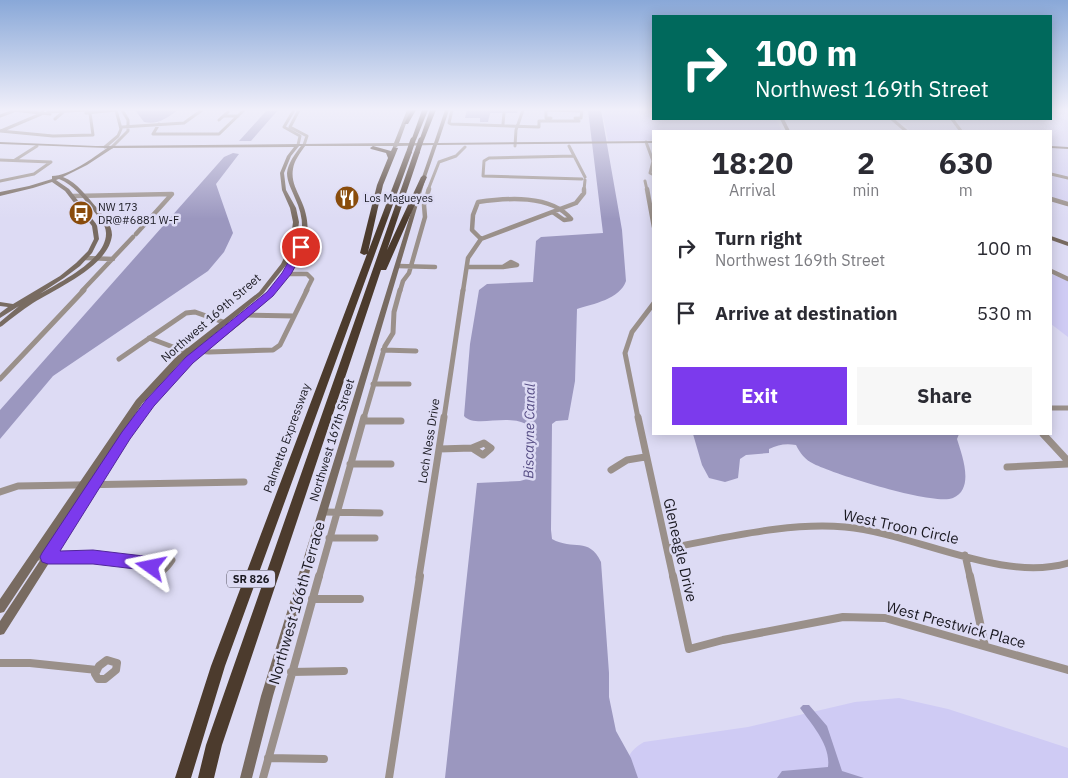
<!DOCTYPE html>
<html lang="en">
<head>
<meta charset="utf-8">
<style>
  :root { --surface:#fff; --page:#f7f7f7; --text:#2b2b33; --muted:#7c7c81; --accent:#7c3aed }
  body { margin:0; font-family:"IBM Plex Sans",sans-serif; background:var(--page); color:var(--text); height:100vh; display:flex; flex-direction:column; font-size:19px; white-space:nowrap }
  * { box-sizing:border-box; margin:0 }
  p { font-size:16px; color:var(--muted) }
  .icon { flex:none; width:28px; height:28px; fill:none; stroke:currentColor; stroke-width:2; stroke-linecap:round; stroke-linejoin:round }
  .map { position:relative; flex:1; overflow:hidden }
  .drawer { position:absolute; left:652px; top:130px; width:400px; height:305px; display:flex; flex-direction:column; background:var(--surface); border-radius:0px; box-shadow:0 2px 12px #0003 }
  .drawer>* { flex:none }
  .top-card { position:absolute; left:652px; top:15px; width:400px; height:105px; border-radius:0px; box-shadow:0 2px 12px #0003; background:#00695c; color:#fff; overflow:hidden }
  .pin { position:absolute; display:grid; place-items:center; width:42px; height:42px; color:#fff; margin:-21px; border:2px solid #fff; border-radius:50%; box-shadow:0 1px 5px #0007 }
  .me { position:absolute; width:55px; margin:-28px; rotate:282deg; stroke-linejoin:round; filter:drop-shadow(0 0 4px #0008) }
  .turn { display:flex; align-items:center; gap:18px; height:105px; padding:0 20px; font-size:22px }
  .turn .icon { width:65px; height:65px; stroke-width:2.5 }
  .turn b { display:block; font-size:35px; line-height:42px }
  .eta { display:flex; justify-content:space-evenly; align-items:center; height:85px; text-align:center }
  .eta b { font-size:30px; font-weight:800; line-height:35px }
  .button { display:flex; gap:10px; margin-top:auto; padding:10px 20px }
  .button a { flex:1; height:58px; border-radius:0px; background:var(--accent); color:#fff; font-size:20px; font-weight:800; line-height:58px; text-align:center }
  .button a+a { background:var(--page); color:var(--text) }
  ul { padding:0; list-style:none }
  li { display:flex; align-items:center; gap:15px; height:65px; padding:0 20px }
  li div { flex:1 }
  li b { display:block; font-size:19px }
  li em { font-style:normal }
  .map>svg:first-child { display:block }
  .built { fill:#d4d1f1 }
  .green { fill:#cfcbf4 }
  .water { fill:#9b97bf }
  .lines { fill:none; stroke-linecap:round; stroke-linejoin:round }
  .street-far4 { stroke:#9a908a; stroke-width:3 }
  .street-far3 { stroke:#9a908a; stroke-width:4.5 }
  .street-far2 { stroke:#9a908a; stroke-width:5 }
  .street-far1 { stroke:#9a908a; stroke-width:7 }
  .street { stroke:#9a908a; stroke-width:8 }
  .secondary { fill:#786b61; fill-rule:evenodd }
  .highway { fill:#4c3b2d; fill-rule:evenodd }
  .highway-bridge { stroke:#4c3b2d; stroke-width:5.5 }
  .route { fill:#7c3aed; stroke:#51269a }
  .labels { text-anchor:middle; stroke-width:5; stroke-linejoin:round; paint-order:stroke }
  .far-poi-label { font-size:11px; fill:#1a1921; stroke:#dddbf4; text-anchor:start }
  .shield { fill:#dddbf4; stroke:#545360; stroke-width:1 }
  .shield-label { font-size:11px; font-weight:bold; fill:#1a1921 }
  .street-label { font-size:12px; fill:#1a1921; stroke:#dddbf4 }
  .water-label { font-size:14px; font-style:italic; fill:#574e85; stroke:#dddbf4 }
  .near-street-label { font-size:15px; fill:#1a1921; stroke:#dddbf4 }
</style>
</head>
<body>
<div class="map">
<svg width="1068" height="778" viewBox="0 0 1068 778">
  <rect width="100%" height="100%" fill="#dddbf4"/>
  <path class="built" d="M1051,114L1068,121V203L1051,198V131H911L903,124L959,125L957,119H1051Z"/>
  <path class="green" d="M602,110H654V119H776L782,131H654V140L608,141Z
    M1051,274L1068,281V337L1051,324Z
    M899,698L948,709L1068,748V778H624C624,762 629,750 644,742L748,727L855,702Z"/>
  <path class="water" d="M135,110H178C167,118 158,125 144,122Z
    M267,110H278L251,141H239Z
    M467,110H518L517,113H490L488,122H480V118H465Z
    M588,110H601L622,230L626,281C620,299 593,304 577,309L575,381L568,420L556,421L552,424L551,530L552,539C573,551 589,536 601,562L609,673V697L616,731L631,758L638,778H445L477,483L520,481L527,479L530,476L529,426C510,412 475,429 464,416L470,344L479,290L487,284L533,282L536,241L541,237L603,233Z
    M233,153L239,154L216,184L233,233L224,252L208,271L53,376L0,439V410L224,157Z
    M693,434H959L957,439C962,455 975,489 953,498C934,506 834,474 814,464C805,460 800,453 796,445C785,443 778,445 769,449V453L746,455L740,459L738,478L725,482L709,478L702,465Z
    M803,705H809L827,726L842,771L864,778H777L782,771L828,767C831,745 812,725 800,708Z"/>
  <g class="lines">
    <path class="street-far4" d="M12,110L50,114
      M294,110L284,127L300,136L298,145
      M299,110L290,127L307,136L304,145
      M452,110L449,123L451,124L539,127V121H579
      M546,110V118H551
      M546,110L582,111
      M86,113L116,110
      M0,116L16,110
      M224,116H238
      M575,118H581L582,110
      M55,119L63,112
      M892,119L906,131
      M952,119L961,131
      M219,120L228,112
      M159,124L153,134H219L244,110
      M503,124L504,113
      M122,127L184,123L202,110
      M0,131L53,136L93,135L90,113L87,110L48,112
      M1,131L41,114L43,110
      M646,142L653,161L650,173L654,175
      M515,146L516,130L523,110
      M569,146L585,177
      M105,147L118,136L121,129L116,110
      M112,147L128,131V120L122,110
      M574,156L489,158L484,161L483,176L582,179
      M0,160L51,162
      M15,160L37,146
      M1051,174L1068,178
      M0,181L34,174L51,162
      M645,181L647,190
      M428,190L439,162L456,156L465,147
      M584,190L585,180"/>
    <path class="street-far3" d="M647,189L654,227
      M73,196L172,194L136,234
      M1051,199L1068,204
      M481,239L472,230L473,215L478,202C506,198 551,194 571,219L564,220L554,213
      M85,258L113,259
      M511,262L517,265L503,267Z
      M398,266L435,267
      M467,267H503
      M1051,271L1068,279
      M287,274H307L312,279L306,291
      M82,291L133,237
      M400,291L403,281L409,273L425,217L424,205L429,189
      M463,291L468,258L481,239L576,203L584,193V189"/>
    <path class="street-far2" d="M247,315L294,316
      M149,338L181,350L209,352L273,350L280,345L307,290
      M383,350L416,351
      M119,359L186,313L195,312L226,323
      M0,379L84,290
      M373,384H409
      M1051,408H1068
      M364,418L385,346L393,333L394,312L400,290
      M444,418L463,290
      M638,418L625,353L632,332L654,303"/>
    <path class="street-far1" d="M638,417L673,577
      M363,421H401
      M1043,434L1068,461
      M484,443L491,448L483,455L472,448Z
      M439,449L472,448
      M350,464H391
      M1007,467L1068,464
      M611,470L627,460L645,457
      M0,492L18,486L244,482
      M323,512L380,513
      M329,538H375
      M668,548C726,538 786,522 845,527C914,533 1001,583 1068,563
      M168,555L172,560C166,569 162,574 151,570L154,560Z
      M965,555L970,577
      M34,557H93L151,564
      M319,577L364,417
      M419,577L444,417"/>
    <path class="street" d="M673,576L689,649L723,640L843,617L885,618L1068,670
      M970,576L985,646
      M312,599H360
      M107,660L117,663L116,670L105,679H98L95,674L99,666Z
      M0,663H30L97,670
      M291,672L344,671
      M268,758L324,759
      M263,778L319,576
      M389,778L420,576"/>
    <path class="secondary" d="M407,110H411L399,143H434L445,110H449L438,143L654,141V143L437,145L426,177L273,696L252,778H240L261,696L422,177L433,145L398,146L395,148L393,147V146H305C300,153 294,161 293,169C291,180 296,189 300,198C311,221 310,241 297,263C265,317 204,344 164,391C139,419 120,452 99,484C67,534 36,584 4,634L0,635V621C32,573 64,524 96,475C116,445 135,413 159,386C199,341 259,316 291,263C304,241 306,221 295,198C292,190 287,182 287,173C288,163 295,154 301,146H299L291,156L284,173L286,190L296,208L299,222L296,246L287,264L263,294L182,361L142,404L4,612L0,613V599L136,400L176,357L259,292L281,264L290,246L293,222L290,208L282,190L280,173L287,156L294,147L113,148L87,165L63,177C78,183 87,197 97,208C103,216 112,224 112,235C109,266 57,288 33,303C22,310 12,318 2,326L0,327V322L19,306L0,318V313L8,307L0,306V302L13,304L60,276L76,263L88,251L94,239L92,226L65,191L52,182L33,188L0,196V192L29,186L52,179V176C69,176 93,158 107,148L0,144V142L96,146L394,143ZM59,179C74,185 83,198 93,210C98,217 106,224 106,233C107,260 58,283 38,295L64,278L80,266L92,253L99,239L97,225L69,189L56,180Z
      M780,119H784L790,131H786Z
      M1051,146L1068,147V149L1051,148Z
      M1051,236L1068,242V246L1051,240Z"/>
    <path class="highway" d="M411,110H416L408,124H404Z
      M422,110H428L416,140L411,141Z
      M430,110H436L424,140L419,141Z
      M373,146L391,151L393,147L398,148L383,185L368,252L406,152L409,150L412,152L225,666L191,778H175L211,666L367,254L364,255L360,253L377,185L388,158L386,153L371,149L370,148Z
      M417,150L420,152L387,250L421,177L424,175L427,177L387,268L386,270H381L222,745L214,778H198L206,745L414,152Z"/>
    <path class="highway-bridge" d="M409,152L413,140
      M417,152L421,140"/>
  </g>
  <linearGradient id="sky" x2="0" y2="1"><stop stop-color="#89a8d8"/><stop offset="0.5" stop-color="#f0effa"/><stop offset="1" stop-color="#f0effa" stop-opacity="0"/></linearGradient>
  <rect width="1068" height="219" fill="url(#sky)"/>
  <path class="route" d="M298,245L306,247L291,274L273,296L193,363L154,406L130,439L60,551L93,550L152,557L157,559L159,564L156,572L151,574L144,570L93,564H48L42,562L40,557L42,553L122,432L146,400L186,357L267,292L282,273Z"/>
  <defs>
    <symbol id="restaurant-disc" viewBox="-11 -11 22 22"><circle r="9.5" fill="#894c0c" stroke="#dddbf4"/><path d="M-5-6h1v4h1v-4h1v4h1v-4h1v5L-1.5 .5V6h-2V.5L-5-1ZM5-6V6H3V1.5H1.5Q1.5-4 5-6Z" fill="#fff"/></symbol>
    <symbol id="bus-disc" viewBox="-11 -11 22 22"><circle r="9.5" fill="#894c0c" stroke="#dddbf4"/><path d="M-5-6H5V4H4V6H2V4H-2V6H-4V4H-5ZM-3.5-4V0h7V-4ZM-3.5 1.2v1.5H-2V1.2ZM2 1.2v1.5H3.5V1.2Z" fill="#fff"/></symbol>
  </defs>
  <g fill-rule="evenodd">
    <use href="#restaurant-disc" x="333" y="184" width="28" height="28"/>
    <use href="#bus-disc" x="67" y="199" width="28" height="28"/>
  </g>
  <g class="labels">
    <g class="far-poi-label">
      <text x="364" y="202">Los Magueyes</text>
      <text x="98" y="211">NW 173<tspan x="98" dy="13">DR@#6881 W-F</tspan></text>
    </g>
    <rect class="shield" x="227" y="570.5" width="48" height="17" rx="4"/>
    <g class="shield-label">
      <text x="251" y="583">SR 826</text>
    </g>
    <g class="street-label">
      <text transform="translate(211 318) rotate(-41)" y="4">Northwest 169th Street</text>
      <text transform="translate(287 438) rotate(-70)" y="4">Palmetto Expressway</text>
      <text transform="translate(332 440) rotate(-73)" y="4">Northwest 167th Street</text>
      <text transform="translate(429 441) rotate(-81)" y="4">Loch Ness Drive</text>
    </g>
    <g class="water-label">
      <text transform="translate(529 431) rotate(-89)" y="5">Biscayne Canal</text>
    </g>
    <g class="near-street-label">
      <text transform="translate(901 527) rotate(12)" y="5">West Troon Circle</text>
      <text transform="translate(680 550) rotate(77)" y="5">Gleneagle Drive</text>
      <text transform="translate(297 603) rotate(-74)" y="5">Northwest 166th Terrace</text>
      <text transform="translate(956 625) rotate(15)" y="5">West Prestwick Place</text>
    </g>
  </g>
</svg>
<div class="pin" style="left:301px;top:247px;background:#d93025"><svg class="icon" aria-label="arrive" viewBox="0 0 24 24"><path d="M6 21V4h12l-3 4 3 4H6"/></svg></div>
<svg class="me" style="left:151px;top:567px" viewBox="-20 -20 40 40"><path d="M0-17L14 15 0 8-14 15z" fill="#7c3aed" stroke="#fff" stroke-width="4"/></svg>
<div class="top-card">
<div class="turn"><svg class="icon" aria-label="right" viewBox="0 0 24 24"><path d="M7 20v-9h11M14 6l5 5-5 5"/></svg><div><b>100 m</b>Northwest 169th Street</div></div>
</div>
<section class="drawer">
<div class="eta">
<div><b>18:20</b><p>Arrival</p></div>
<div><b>2</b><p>min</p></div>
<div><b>630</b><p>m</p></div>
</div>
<ul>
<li><svg class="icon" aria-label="right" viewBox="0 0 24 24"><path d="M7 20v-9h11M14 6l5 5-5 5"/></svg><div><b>Turn right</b><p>Northwest 169th Street</p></div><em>100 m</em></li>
<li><svg class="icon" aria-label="arrive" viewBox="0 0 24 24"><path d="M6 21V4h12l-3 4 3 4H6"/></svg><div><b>Arrive at destination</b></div><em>530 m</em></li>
</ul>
<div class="button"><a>Exit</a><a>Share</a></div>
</section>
</div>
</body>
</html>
